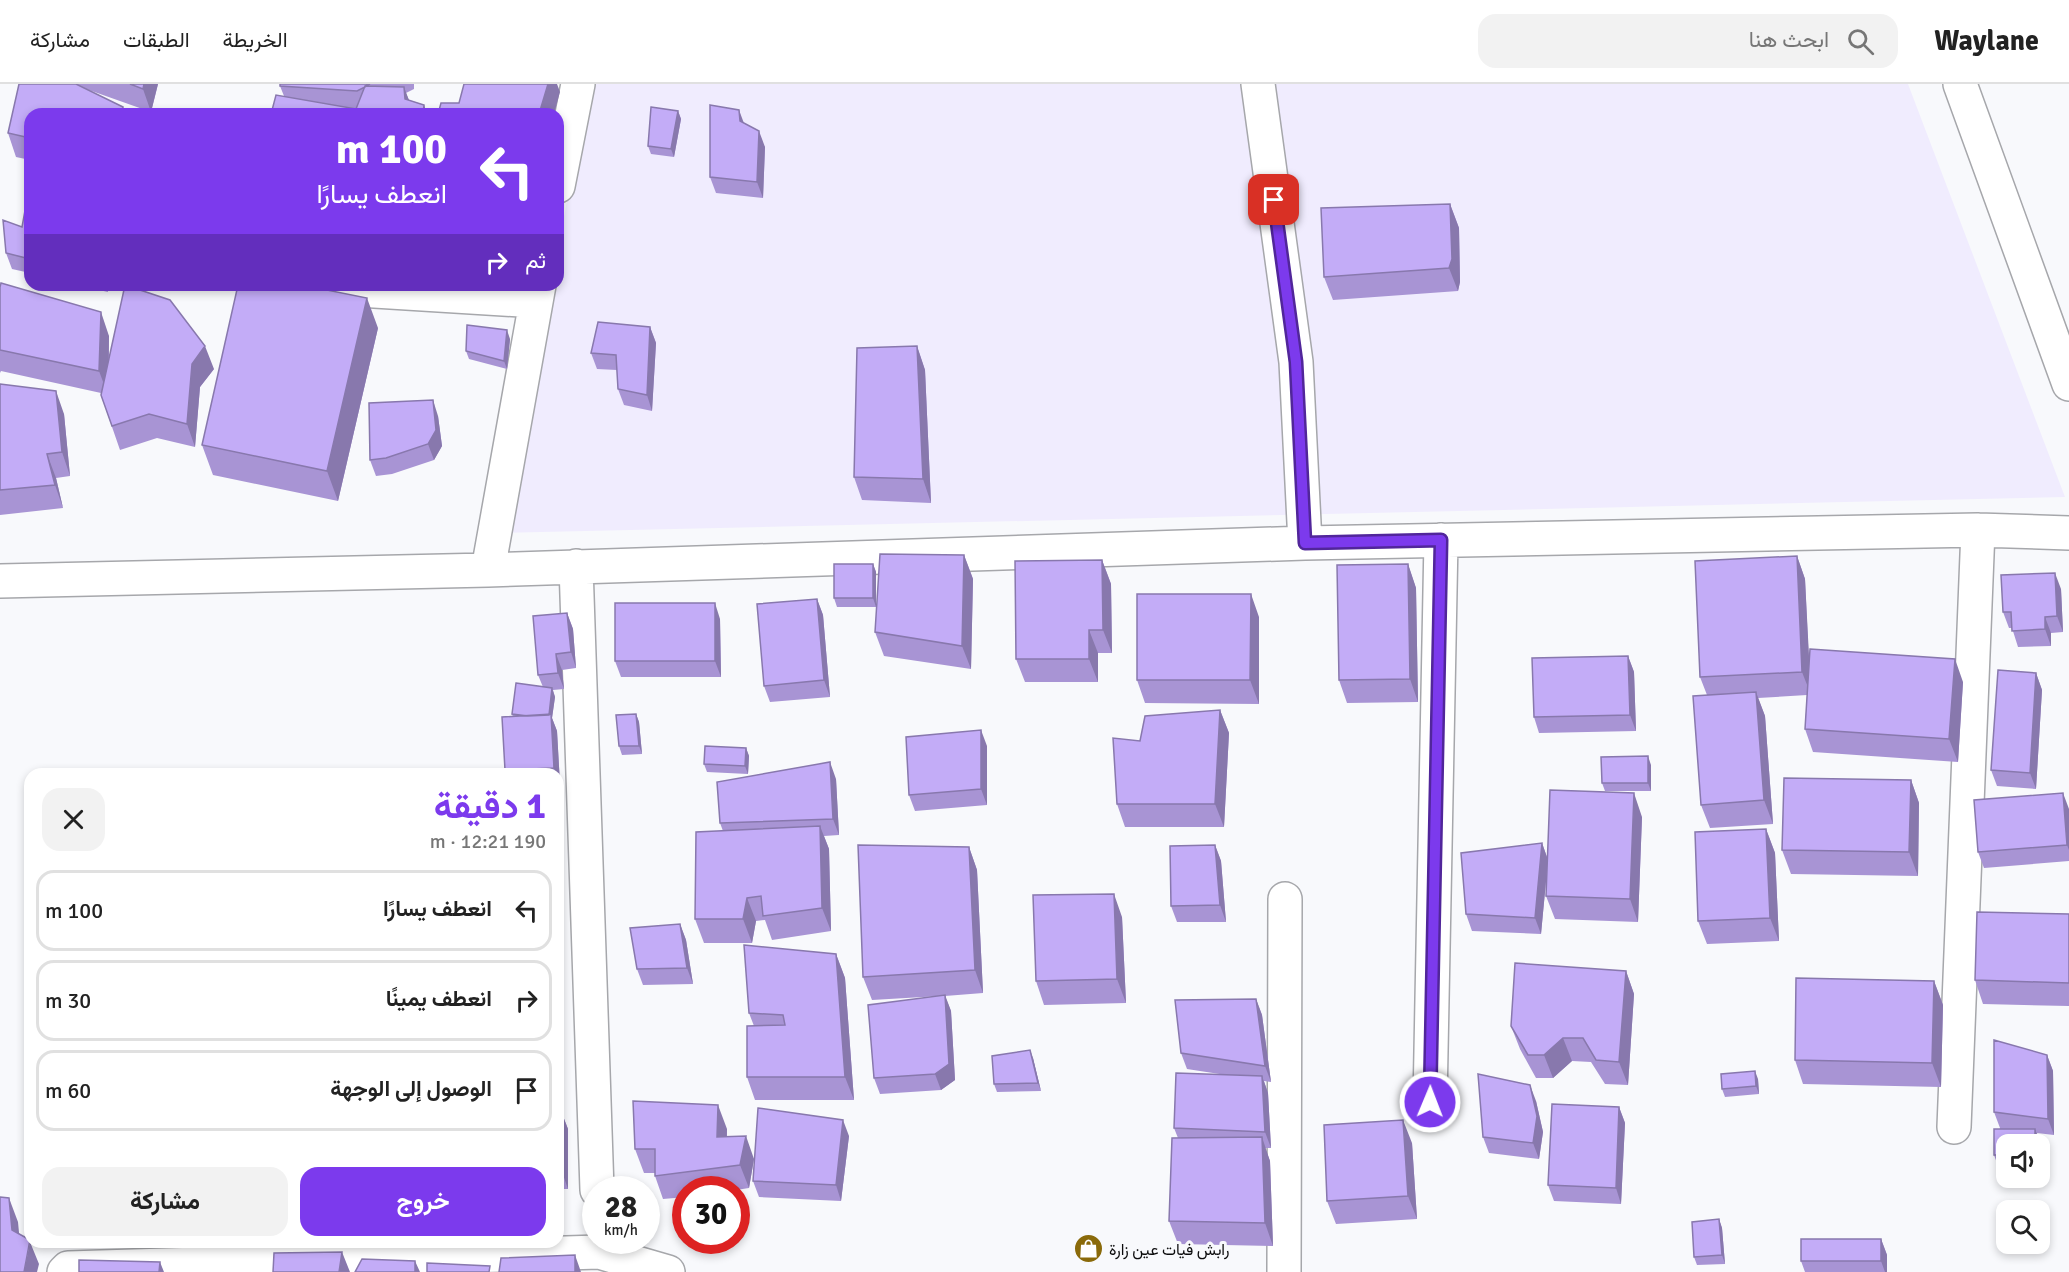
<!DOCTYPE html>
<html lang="ar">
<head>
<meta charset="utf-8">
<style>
  :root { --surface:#fff; --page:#f2f2f2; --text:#222; --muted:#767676; --line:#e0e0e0; --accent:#7c3aed }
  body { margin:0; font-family:Signika,Vazirmatn,sans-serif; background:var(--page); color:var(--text); direction:rtl; height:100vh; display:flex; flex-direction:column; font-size:22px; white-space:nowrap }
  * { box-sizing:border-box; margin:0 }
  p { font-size:20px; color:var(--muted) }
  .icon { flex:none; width:33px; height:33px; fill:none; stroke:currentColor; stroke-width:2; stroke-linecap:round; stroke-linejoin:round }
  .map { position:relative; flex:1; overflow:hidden; direction:ltr }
  .panel { position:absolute; left:24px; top:684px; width:540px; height:480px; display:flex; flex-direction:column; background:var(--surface); border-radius:18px; box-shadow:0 3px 9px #0003; direction:rtl }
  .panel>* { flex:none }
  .banner { position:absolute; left:24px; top:24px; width:540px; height:183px; border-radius:18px; box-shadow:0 3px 9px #0003; direction:rtl; background:#7c3aed; color:#fff; overflow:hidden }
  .controls { position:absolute; left:1996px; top:1050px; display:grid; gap:12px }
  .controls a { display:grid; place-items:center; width:54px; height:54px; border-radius:12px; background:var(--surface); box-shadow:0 3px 9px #0003; font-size:30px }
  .speed { position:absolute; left:582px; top:1092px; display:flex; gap:12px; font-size:30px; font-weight:700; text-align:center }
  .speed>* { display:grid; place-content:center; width:78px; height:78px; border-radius:50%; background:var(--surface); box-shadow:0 3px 9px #0003; line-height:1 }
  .speed small { font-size:15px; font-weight:400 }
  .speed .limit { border:9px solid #d22; background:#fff; color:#111 }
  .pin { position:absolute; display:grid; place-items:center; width:51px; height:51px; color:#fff; margin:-26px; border-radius:12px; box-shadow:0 3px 9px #0006 }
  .me { position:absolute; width:66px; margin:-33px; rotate:1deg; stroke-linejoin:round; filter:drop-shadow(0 0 4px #0008) }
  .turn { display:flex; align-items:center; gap:21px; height:126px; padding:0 18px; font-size:27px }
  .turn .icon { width:78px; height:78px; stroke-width:2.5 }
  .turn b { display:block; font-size:42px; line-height:51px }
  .then { display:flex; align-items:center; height:57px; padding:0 18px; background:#0003; gap:12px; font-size:22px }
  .round { display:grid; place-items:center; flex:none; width:63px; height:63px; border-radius:18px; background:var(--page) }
  .headline { display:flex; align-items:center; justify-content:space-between; height:102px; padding:0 18px }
  h1 { font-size:36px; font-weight:700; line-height:45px; color:var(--accent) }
  .button { display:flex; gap:12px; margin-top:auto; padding:12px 18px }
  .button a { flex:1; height:69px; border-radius:18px; background:var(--accent); color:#fff; font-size:24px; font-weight:700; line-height:69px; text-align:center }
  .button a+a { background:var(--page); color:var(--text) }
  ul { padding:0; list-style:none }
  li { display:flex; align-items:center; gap:18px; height:81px; margin:0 12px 9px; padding:0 6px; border:3px solid var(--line); border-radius:18px }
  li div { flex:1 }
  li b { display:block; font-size:22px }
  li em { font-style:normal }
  header { display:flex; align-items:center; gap:36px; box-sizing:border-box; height:84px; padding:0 30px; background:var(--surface); border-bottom:2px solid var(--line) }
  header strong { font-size:28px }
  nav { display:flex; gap:33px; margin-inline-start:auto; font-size:21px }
  .search { width:420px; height:54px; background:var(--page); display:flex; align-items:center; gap:15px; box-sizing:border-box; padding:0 21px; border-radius:18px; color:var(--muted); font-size:22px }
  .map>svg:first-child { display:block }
  .industrial { fill:#f0ecfe }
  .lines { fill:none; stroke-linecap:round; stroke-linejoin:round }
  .minor-casing { stroke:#a6a7ab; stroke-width:36 }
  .minor { stroke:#fff; stroke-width:33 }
  .wall { fill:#a894d4 }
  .shaded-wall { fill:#8878ad }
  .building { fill:#c3acf7; stroke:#8878ad; stroke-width:1.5 }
  .route-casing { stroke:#51269a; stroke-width:15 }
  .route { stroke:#7c3aed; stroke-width:10 }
  .labels { text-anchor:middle; stroke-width:6; stroke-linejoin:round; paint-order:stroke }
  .poi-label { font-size:16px; fill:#0b0b0c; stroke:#f8f9fc; text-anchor:start }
</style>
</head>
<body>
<header>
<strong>Waylane</strong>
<div class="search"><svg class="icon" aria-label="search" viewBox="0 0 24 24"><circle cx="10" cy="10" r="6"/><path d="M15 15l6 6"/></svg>ابحث هنا</div>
<nav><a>الخريطة</a><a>الطبقات</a><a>مشاركة</a></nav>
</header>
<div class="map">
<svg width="2069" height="1188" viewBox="0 0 2069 1188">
  <rect width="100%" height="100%" fill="#f8f9fc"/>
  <path class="industrial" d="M590,0H1908L2065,413L502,449L551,201H558V163Z"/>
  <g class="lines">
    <defs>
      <path id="minor" d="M1258,0L1296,278L1305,459
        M1960,0L2069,300
        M558,102L578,0
        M278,201L536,217
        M576,482L597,1106
        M488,486L539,201
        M0,497L488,486L1305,459L1978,446L2069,449
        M1430,1018L1441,456
        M1954,1043L1978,446
        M64,1188L68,1184L599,1168L668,1188
        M1284,1188L1285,815"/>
    </defs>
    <use href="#minor" class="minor-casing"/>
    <use href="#minor" class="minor"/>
  </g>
  <path class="wall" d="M19,0H158L151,28L86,5L123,23L126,30H30V76L16,73L8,49Z
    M280,0H414V5L406,9L409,16L424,21L427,30H271L284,12L280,2Z
    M678,27L681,35L674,73L651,70L648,62Z
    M743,39L765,63L763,114L716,109L710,93Z
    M30,105V189L12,185L6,169L22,143Z
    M1450,120L1459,144L1460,198L1458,207L1333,216L1324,193Z
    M77,201H107L108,208Z
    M0,203L109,252V275L214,285L200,303L195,363L157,354L120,366L101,311V309L1,287L0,289Z
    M650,243L656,259L652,327L624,321L618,305L617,286L597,285L591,269Z
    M378,244L338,417L213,391L202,361Z
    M510,255L507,285L469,275L466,267Z
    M917,262L925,286L931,419L862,416L854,393Z
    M0,300L64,330L70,392L56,394L63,424L0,431Z
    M438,332L442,362L434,376L392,390L376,392L370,376Z
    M964,471L973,495L971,585L884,572L875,548Z
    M1797,472L1805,495L1809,580L1963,598L1958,678L1813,668L1805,645L1807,611L1758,614L1765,632L1773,740L1710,744L1701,721L1707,611L1700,593Z
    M1102,476L1111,500L1112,569H1098V598H1025L1016,575Z
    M873,480L876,488V523H837L834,514Z
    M1408,480L1416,504L1418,618L1347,619L1339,596Z
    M2061,505L2063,548L2051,549V562L2018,563L2012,544H2009L2003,528Z
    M817,515L823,531L830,613L770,618L764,602Z
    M567,529L573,545L576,584L562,586L564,605L553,606L555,613L552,634L557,647L560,700H558V690H507L505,686L513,633L512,630L543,603L538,591Z
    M1259,533V620L1145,619L1137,596Z
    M720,535L721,593H621L615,577Z
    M1628,572L1634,588L1636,647L1539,649L1534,633Z
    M2036,589L2042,606L2036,705L1997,702L1991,686Z
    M1220,626L1229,649L1224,743H1125L1117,720L1140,657Z
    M636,630L639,638L642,670L622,671L619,662Z
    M987,662V721L915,727L909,711Z
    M746,664L749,672L748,690L707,688L704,680Z
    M1651,681V707H1605L1602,699Z
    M836,695L839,751L824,752L829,765L831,847L772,856L765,836L756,837L752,859H704L695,835L723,747L720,739Z
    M1911,696L1919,719L1918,792L1791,790L1782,766Z
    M2069,725V777L1984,784L1978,768Z
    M1642,733L1638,838L1555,835L1546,812Z
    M1766,745L1775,769L1779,857L1707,860L1698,837Z
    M1542,759L1548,776L1541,850L1472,847L1466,830Z
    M1215,761L1221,777L1226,838H1177L1171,822Z
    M969,763L977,786L983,909L945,912L951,927L955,996L941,1006L880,1010L874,994L940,912L872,916L863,893Z
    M2069,830V922L1983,920L1975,896Z
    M1122,833L1126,919L1044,921L1036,897Z
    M680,840L686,856L693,900L643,901L637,885Z
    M836,870L845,894L854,1016H755L747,993L754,942L749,929Z
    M1626,887L1634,910L1628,1001L1605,1000L1591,978L1572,977L1553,994H1536L1520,965L1511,942Z
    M1934,897L1943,921L1941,1003L1803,1000L1795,976Z
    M1256,915L1262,931L1271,998L1264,997L1268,1009L1271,1064H1265L1270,1077L1273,1162L1178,1160L1169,1137L1178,1054L1174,1044L1226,991L1187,985L1181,969Z
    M2047,971L2053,987L2054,1051L2037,1049L2038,1053L2007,1060V1079H1997L1994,1071L2000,1044L1994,1028Z
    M1033,974L1041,1007L997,1008L994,1000Z
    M1758,995L1759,1010L1725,1013L1722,1005Z
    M1536,1017L1543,1048L1539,1075L1489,1069L1483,1053Z
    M558,1022H559L568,1045V1105H558Z
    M1619,1023L1625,1039L1621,1120L1554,1117L1548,1101Z
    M727,1045V1052L754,1075L749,1104L736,1106H686V1113L663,1115L655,1092V1089H644L635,1065Z
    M849,1052L841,1117L759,1113L753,1097Z
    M1412,1059L1417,1135L1336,1140L1327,1117Z
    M1719,1135L1722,1144L1725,1180L1697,1181L1694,1173Z
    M1881,1155L1887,1171V1188H1805L1801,1177Z"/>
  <path class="shaded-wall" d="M144,0H158L151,28L143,5Z
    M548,0H557L560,8L554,30H539Z
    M404,3L414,30L405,15Z
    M424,21L427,30H423Z
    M123,23L126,30H121Z
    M739,26L745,42L740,37Z
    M678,27L681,35L674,73L671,65Z
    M759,47L765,63L763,114L757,98Z
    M1450,120L1459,144L1460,198L1458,207L1449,184Z
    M367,214L378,244L338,417L327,387Z
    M101,228L109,252L108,311L99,287Z
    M650,243L656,259L652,327L647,311Z
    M507,246L510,255L507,285L504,277Z
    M205,262L214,285L200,303L195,363L187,340L192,280Z
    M917,262L925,286L931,419L923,395Z
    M56,307L64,330L70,392L62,368Z
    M433,316L438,332L442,362L434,376L428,360Z
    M47,370L56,394L63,424L55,401Z
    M964,471L973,495L971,585L962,562Z
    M1797,472L1805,495L1811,611L1802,588Z
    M1102,476L1111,500L1112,569L1103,546Z
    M873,480L876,488V523L873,514Z
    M1408,480L1416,504L1418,618L1410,595Z
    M2055,489L2061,505L2063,548L2057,532Z
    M1251,510L1259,533V620L1250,596Z
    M817,515L823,531L830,613L824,596Z
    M715,519L720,535L721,593L715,577Z
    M567,529L573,545L576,584L571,568Z
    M2045,533L2051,549V562L2045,545Z
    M1089,546L1098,569V598L1089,575Z
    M556,570L562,586L564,605L558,589Z
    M1628,572L1634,588L1636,647L1630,631Z
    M1955,575L1963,598L1958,678L1949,655Z
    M2036,589L2042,606L2036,705L2030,689Z
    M552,604L555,613L552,634L557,647L560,700L558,695V690H556L554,684L548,634Z
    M1756,608L1765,632L1773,740L1764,716Z
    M1220,626L1229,649L1224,743L1215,720Z
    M636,630L639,638L642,670L639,662Z
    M981,646L987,662V721L981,705Z
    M746,664L749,672L748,690L745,682Z
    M1648,672L1651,681V707L1648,699Z
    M830,678L836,695L839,751L833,735Z
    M1911,696L1919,719L1918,792L1909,768Z
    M1634,709L1642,733L1638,838L1630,815Z
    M2063,709L2069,725V766L2067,761Z
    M820,742L829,765L831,847L822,824Z
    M1766,745L1775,769L1779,857L1770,834Z
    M1542,759L1548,776L1541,850L1535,834Z
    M1215,761L1221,777L1226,838L1220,821Z
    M969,763L977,786L983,909L975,886Z
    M1114,810L1122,833L1126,919L1117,895Z
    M747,814L756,837L752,859L743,835Z
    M680,840L686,856L693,900L687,884Z
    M836,870L845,894L854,1016L845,993Z
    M1626,887L1634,910L1628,1001L1619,978Z
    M1934,897L1943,921L1941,1003L1932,979Z
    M945,911L951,927L955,996L941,1006L935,990Z
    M1256,915L1262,931L1271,998L1265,982Z
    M1563,954L1572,977L1553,994L1544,971Z
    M1030,966L1033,974L1041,1007L1038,999Z
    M2047,971L2053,987L2054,1051L2048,1035Z
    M1755,987L1758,995L1759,1010L1756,1002Z
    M1262,992L1268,1009L1271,1064L1265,1048Z
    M1530,1001L1536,1017L1543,1048L1539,1075L1533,1059Z
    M718,1021L727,1045L726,1076L717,1053Z
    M559,1022L568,1045V1105L560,1082Z
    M1619,1023L1625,1039L1621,1120L1616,1104Z
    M843,1036L849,1052L841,1117L836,1101Z
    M1403,1036L1412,1059L1417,1135L1408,1112Z
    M2035,1045L2038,1053V1060H2035Z
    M746,1052L754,1075L749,1104L740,1081Z
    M1262,1053L1270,1077L1273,1162L1265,1139Z
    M9,1114L18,1138L21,1170L12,1146Z
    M1719,1135L1722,1144L1725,1180L1722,1171Z
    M1881,1155L1887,1171V1188H1885L1881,1177Z
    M30,1158L39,1180L37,1188H24Z
    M342,1168L350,1188H339Z
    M575,1171L581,1188H575Z
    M415,1177L420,1188H415Z
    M160,1178L164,1188H159Z"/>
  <path class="building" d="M19,0H76L123,23L121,30H30V54L8,49Z
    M130,0H144L143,5Z
    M280,0H370L365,2V3L357,7L280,2Z
    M464,0H548L539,30H438L441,19H459Z
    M365,2L404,3L405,15L424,21L423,30H271L276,11L356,25Z
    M710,21L739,26L740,37L759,47L757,98L710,93Z
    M651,23L678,27L671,65L648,62Z
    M29,105H30V175L6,169L3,136L22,143Z
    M1450,120L1452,175L1449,184L1324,193L1321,124Z
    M1,199L101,228L99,287L0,266V203Z
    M125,201L170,216L205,262L192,280L187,340L149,330L112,342L101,311Z
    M238,201H302L367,214L327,387L202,361Z
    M598,238L650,243L647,311L618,305L616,271L591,269Z
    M467,241L507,246L504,277L466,267Z
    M917,262L923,395L854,393L857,264Z
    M0,300L56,307L62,368L47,370L55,401L0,406Z
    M433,316L436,346L428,360L386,374L370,376L369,319Z
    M880,470L964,471L962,562L875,548Z
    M1797,472L1802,588L1700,593L1695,477Z
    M1102,476L1103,546H1089V575H1016L1015,477Z
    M834,480H873V514H834Z
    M1408,480L1410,595L1339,596L1337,481Z
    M2055,489L2057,532L2045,533V545L2012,547L2011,528H2003L2001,491Z
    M1137,510H1251L1250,596H1137Z
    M817,515L824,596L764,602L757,520Z
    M615,519H715V577H615Z
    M567,529L571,568L556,570L558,589L538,591L533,532Z
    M1810,565L1955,575L1949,655L1805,645Z
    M1628,572L1630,631L1534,633L1532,574Z
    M1998,586L2036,589L2030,689L1991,686Z
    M516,599L552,604L549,631L528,632L512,630Z
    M1756,608L1764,716L1701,721L1693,612Z
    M1220,626L1215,720H1117L1113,654L1140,657L1145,632Z
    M551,630L554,684L505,686L502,633Z
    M636,630L639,662H619L616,631Z
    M981,646V705L909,711L906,653Z
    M705,662L746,664L745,682L704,680Z
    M1648,672V699H1602L1601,673Z
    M830,678L833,735L720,739L717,698Z
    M1784,694L1911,696L1909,768L1782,766Z
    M1550,706L1634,709L1630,815L1546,812Z
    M2063,709L2067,761L1978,768L1974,716Z
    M820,742L822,824L763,832L761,812L747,814L743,835H695L696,748Z
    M1766,745L1770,834L1698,837L1695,748Z
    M1542,759L1535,834L1466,830L1461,769Z
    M858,761L969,763L975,886L863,893Z
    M1215,761L1220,821L1171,822L1170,762Z
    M1114,810L1117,895L1036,897L1033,811Z
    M1977,828L2069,830V899L1975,896Z
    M680,840L687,884L637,885L630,844Z
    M744,861L836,870L845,993H747V942L785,941L783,931L749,929Z
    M1515,879L1626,887L1619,978L1596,976L1583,954H1563L1544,971H1528L1511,942Z
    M1796,894L1934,897L1932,979L1795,976Z
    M945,911L949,980L935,990L874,994L868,921Z
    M1256,915L1265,982L1181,969L1175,916Z
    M1994,956L2047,971L2048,1035L1994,1028Z
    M1030,966L1038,999L994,1000L992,972Z
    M1755,987L1756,1002L1722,1005L1721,990Z
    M1176,989L1262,992L1265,1048L1174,1044Z
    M1478,990L1530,1001L1537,1032L1533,1059L1483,1053Z
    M633,1017L718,1021L717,1053L746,1052L740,1081L655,1092V1065H635Z
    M1552,1020L1619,1023L1616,1104L1548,1101Z
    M558,1022H559L560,1082H558Z
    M758,1024L843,1036L836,1101L753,1097Z
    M1403,1036L1408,1112L1327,1117L1324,1041Z
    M1994,1045H2035V1060H2007V1071H1994Z
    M1262,1053L1265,1139L1169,1137L1172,1054Z
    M0,1113L9,1114L12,1146L30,1156L24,1188H0Z
    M1719,1135L1722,1171L1694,1173L1692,1138Z
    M1801,1155H1881V1177H1801Z
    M342,1168L339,1188H273L274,1169Z
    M575,1171V1188H499L501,1174Z
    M362,1175L415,1177V1188H355Z
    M79,1176L160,1178L159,1188H79Z
    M427,1179L490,1182L489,1188H427Z"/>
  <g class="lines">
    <defs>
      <path id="route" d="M1274,116L1296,278L1305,459L1441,456L1430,1018"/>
    </defs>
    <use href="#route" class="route-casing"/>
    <use href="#route" class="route"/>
  </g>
  <defs>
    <symbol id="shop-disc" viewBox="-11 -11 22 22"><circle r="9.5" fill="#8a6a0a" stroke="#f8f9fc"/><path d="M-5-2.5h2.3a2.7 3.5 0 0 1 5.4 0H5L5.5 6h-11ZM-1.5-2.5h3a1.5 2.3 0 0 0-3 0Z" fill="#fff"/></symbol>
  </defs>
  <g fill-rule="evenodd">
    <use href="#shop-disc" x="1072" y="1148" width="33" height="33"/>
  </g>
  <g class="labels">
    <g class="poi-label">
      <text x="1109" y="1171">رابش فيات عين زارة</text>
    </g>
  </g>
</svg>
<div class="controls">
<a><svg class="icon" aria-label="sound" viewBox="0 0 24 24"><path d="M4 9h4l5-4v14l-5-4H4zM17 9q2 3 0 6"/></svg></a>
<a><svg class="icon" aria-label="search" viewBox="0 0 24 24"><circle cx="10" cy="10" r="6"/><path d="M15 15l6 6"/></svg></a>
</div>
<div class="speed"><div>28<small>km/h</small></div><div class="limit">30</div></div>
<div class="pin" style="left:1274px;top:116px;background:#d93025"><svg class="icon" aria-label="arrive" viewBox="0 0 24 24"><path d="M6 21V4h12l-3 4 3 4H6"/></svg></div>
<svg class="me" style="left:1430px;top:1018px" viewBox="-20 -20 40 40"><circle r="17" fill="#7c3aed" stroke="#fff" stroke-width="3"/><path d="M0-11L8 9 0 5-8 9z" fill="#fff"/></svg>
<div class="banner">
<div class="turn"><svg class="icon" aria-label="left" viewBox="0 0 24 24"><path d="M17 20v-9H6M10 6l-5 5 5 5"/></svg><div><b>100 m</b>انعطف يسارًا</div></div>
<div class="then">ثم<svg class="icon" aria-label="right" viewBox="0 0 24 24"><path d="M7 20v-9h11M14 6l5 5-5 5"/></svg></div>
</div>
<section class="panel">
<div class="headline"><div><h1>1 دقيقة</h1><p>190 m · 12:21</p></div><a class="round"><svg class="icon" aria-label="close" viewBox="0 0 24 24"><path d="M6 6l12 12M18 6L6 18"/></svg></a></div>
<ul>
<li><svg class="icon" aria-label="left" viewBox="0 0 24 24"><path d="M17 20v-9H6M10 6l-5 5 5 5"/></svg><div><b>انعطف يسارًا</b></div><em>100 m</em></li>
<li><svg class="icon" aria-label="right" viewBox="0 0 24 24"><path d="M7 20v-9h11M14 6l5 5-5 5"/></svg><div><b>انعطف يمينًا</b></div><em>30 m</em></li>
<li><svg class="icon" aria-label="arrive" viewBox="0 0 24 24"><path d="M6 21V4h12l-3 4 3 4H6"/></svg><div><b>الوصول إلى الوجهة</b></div><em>60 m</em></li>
</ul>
<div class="button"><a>خروج</a><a>مشاركة</a></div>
</section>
</div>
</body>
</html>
